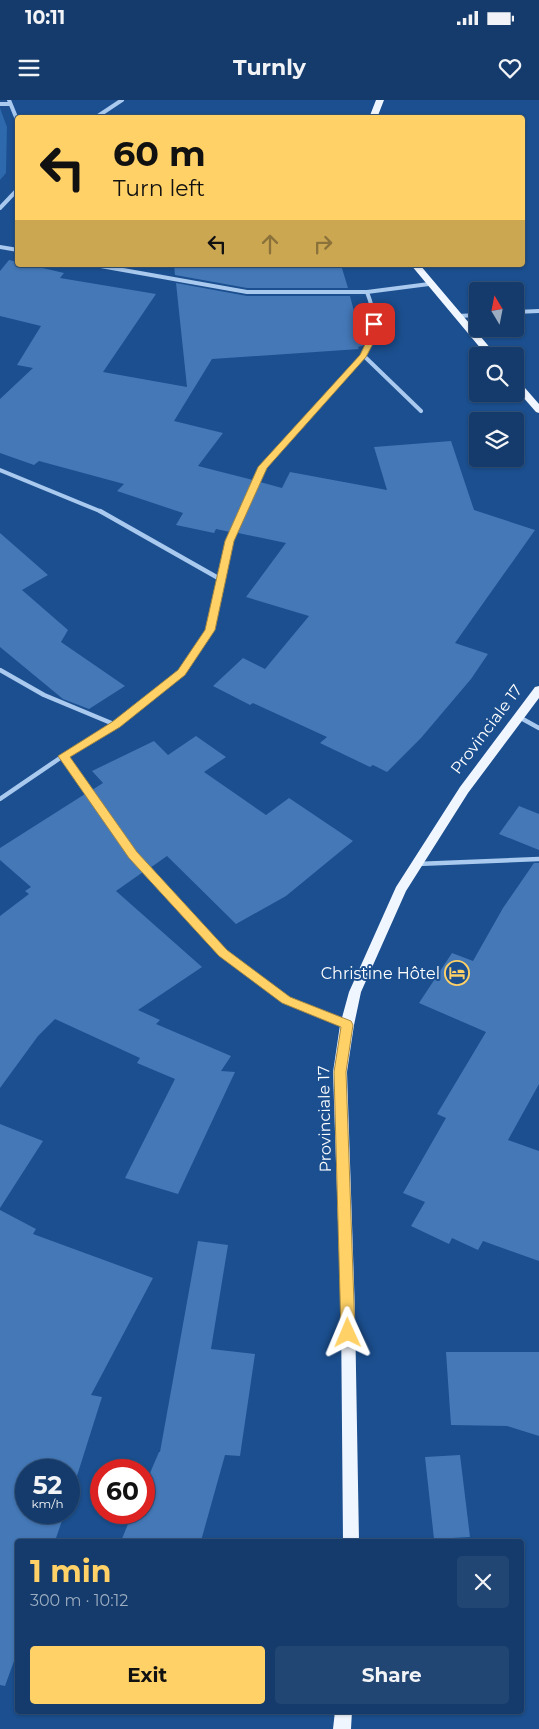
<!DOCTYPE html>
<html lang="en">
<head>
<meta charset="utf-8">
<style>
  :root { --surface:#143b6b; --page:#214673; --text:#f1f3f6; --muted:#9dadc1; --line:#33557e; --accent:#ffd166 }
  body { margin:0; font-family:Montserrat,sans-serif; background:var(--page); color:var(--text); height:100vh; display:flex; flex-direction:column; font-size:19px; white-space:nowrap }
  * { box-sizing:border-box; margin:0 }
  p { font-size:16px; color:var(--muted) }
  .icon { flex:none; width:28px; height:28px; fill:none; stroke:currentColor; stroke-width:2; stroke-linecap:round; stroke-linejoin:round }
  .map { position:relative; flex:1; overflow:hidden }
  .drawer { position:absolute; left:15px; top:1439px; width:509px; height:175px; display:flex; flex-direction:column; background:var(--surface); border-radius:5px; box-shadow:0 1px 4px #0004,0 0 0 1px var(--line) }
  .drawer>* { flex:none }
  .banner { position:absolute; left:15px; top:15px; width:510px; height:152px; border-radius:5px; box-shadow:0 1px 4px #0004,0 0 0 1px var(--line); background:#ffd166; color:#111; overflow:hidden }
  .needle { width:32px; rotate:350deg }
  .fabs { position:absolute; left:469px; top:182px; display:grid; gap:10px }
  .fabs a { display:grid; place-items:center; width:55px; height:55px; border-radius:5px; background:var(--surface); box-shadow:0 1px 4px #0004,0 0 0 1px var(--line); font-size:25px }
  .speed { position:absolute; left:15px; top:1359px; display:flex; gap:10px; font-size:25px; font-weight:700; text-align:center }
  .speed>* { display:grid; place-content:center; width:65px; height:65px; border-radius:50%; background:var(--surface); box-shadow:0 1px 4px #0004,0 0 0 1px var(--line); line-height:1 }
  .speed small { font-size:12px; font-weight:400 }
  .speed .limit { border:8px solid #d22; background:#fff; color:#111 }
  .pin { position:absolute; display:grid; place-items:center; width:42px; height:42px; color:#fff; margin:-21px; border-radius:10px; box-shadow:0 2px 8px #0006 }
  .me { position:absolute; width:55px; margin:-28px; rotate:359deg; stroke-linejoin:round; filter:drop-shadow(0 0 4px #0008) }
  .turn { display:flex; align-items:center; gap:18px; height:105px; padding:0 15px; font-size:22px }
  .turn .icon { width:65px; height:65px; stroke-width:2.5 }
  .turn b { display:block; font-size:35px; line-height:42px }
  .lanes { display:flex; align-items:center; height:48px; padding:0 15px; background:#0003; justify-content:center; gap:25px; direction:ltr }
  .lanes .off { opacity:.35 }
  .round { display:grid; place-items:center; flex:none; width:52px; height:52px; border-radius:5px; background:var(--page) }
  .head { display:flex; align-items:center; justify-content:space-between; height:85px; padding:0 15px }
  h1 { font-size:30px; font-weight:700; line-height:38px; color:var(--accent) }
  .primary-button { display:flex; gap:10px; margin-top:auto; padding:10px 15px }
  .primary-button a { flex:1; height:58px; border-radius:5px; background:var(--accent); color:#111; font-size:20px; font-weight:700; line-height:58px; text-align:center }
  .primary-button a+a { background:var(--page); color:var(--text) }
  .status { display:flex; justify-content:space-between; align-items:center; height:35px; padding:0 25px; background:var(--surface); direction:ltr }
  .status svg { height:14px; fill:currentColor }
  header { display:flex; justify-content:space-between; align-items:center; height:65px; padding:0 15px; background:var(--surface); font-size:22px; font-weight:700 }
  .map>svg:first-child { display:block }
  .green { fill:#2e69ad }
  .building { fill:#4478b7 }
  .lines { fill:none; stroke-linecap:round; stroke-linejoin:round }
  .street-far1 { stroke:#a9c9ee; stroke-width:4 }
  .street { stroke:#a9c9ee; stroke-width:4.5 }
  .primary { fill:#f0f6ff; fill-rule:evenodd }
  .route { fill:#ffd166; stroke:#a68842 }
  .labels { text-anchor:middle; stroke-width:4; stroke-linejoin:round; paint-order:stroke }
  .street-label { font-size:16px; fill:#fff; stroke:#1b4f8f }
  .poi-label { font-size:16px; fill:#fff; stroke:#1b4f8f; text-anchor:end }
</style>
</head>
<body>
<div class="status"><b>10:11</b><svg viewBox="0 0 49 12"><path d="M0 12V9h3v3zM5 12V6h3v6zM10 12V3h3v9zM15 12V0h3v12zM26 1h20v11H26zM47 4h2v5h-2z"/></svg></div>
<header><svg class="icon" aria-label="menu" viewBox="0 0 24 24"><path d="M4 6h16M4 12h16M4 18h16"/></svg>Turnly<svg class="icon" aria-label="heart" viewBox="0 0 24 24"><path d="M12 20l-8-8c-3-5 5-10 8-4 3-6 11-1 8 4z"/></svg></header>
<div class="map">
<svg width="539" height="1629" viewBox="0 0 539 1629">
  <rect width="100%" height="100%" fill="#1b4f8f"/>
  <path class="green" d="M0,8L7,27L6,73L0,80Z"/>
  <path class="building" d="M9,160L18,162V165H30L64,173L60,178L156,194L103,272L187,287L176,183L247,196H350L363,246L358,247L359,249L212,259L174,321L223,333L198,366L253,380L230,432L216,429L214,433L176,425L183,413L117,391L124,384L39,361L34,365L0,353V299L33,268L17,265L41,226L0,216V171Z
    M174,165H341L348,188H247L175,175Z
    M451,341L474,410L535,430L455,543L488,554L471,579L421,638L387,672L373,665L370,667L320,643L327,637L253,603L250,605L213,586L243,558L265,569L309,516L246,497L286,443L238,433L260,382L282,388L290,372L387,390L374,347Z
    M0,433L48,475L22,490L68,530L61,542L125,586L89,609L63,599L0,547Z
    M196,636L226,657L204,672L266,715L289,698L353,741L286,796L236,824L167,756L150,768L136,752L92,690L103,683L92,671L154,641L168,655Z
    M85,694L130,757L143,772L116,791L202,867L138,910L160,920L156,924L231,956L221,971L235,972L178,1094L125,1078L175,979L137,963L140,958L55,919L38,936L0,988V816L29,794L25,791L31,787L0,760V748Z
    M519,706L539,714V750L499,734Z
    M534,763H539V984L508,1040L539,1051V1161L483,1141L478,1150L452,1138L449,1144L411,1126L425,1102L403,1093L446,1018L437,1014L486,932L419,903L452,853L473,861L503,808Z
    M0,1024L43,1041L0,1108Z
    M0,1110L36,1129L33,1134L153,1178L91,1295L102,1297L69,1401V1370H26V1412H65L55,1441H18V1550L5,1586L0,1585Z
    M198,1141L228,1145L211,1249L255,1254L240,1356L225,1355L201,1441H121L133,1412H144V1387L159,1352H160Z
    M446,1252H539V1336L507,1326L451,1325Z
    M460,1355L470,1437L434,1439L425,1357Z"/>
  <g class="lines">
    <path class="street-far1" d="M9,0L18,22
      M0,4H9
      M95,18L122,0
      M0,108L18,89
      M0,147L18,150
      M95,165L247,192H367
      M515,212L539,211
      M458,216L478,215
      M363,255L421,311
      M0,370L102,412
      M243,412L263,367L363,255C376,230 377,218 367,192L429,184"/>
    <path class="street" d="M220,479L230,441L243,411
      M0,570L44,595L116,625
      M519,617L539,628
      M63,656L133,755L223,853L286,900L346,924
      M0,699L63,656L116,625L181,573L210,530L220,479L100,411
      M417,764L539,759"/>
    <path class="primary" d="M376,0H384L377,18H369Z
      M411,165H420L497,256H487Z
      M515,279L518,280L539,304V313L536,312L515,288Z
      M539,586V598L468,693L406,791L361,892L354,925L347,972L355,1213L359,1441H343L341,1213L333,972L340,925L349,892L396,787L460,687L535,587Z
      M335,1611H352L351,1629H333Z"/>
  </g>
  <path class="route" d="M371,222L378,224L377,236L366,257L267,368L234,441L215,530L185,575L120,627L70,657L137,752L227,850L290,897L351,921L353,925L346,972L355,1233L353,1237L348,1239L343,1237L341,1233L334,972L341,927L282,903L219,856L129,758L58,656L112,622L178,570L205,530L225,441L258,367L360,255L369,236Z"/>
  <defs>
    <symbol id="hotel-ring" viewBox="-11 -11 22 22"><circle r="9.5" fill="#1b4f8f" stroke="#ffd166" stroke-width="1.5"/><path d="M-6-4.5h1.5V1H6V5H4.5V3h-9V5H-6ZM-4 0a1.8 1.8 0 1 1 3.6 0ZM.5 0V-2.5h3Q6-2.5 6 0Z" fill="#ffd166"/></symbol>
  </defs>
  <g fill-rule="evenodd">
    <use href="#hotel-ring" x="443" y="859" width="28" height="28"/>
  </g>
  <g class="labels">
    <g class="street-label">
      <text transform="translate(486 629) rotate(-53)" y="6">Provinciale 17</text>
      <text transform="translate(324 1019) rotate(-91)" y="6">Provinciale 17</text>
    </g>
    <g class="poi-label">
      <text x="440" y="879">Christine Hôtel</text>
    </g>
  </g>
</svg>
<div class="fabs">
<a><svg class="needle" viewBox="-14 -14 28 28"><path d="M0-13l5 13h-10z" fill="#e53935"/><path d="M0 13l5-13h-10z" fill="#9dadc1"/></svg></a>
<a><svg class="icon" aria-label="search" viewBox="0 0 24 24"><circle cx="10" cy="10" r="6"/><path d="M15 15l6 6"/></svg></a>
<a><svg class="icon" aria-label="layers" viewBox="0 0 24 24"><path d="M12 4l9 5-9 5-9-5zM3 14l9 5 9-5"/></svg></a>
</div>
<div class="speed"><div>52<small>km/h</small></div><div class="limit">60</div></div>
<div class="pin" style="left:374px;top:224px;background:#d93025"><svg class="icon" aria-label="arrive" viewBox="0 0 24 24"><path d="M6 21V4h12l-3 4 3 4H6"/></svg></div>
<svg class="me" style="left:348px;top:1233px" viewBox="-20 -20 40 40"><path d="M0-17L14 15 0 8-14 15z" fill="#ffd166" stroke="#fff" stroke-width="4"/></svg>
<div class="banner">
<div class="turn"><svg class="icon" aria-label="left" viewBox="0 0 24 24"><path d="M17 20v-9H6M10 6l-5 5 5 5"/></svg><div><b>60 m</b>Turn left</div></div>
<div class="lanes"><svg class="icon" aria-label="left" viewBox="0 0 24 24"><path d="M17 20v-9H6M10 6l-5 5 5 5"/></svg><svg class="icon off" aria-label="ahead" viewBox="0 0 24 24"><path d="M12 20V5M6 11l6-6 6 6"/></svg><svg class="icon off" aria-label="right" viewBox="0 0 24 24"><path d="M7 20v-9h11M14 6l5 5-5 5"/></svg></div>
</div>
<section class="drawer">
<div class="head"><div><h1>1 min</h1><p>300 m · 10:12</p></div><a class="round"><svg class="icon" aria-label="close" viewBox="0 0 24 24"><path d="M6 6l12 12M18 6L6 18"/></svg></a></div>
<div class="primary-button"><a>Exit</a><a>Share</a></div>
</section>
</div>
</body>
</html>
